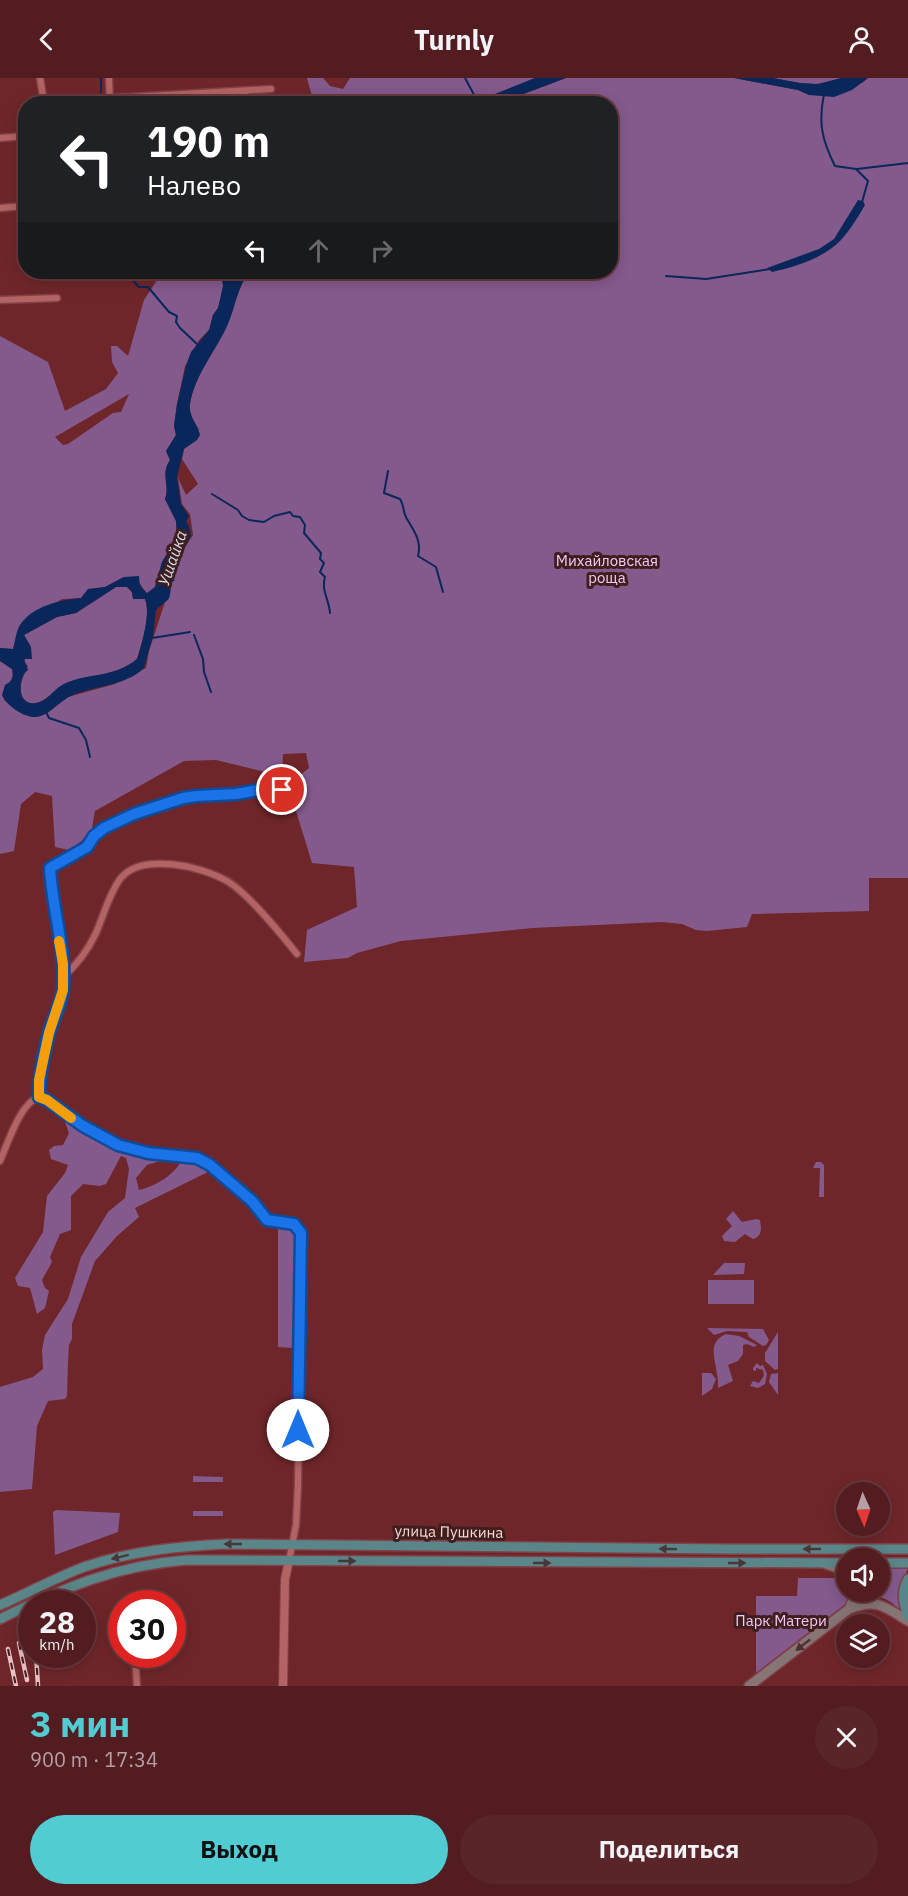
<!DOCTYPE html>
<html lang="ru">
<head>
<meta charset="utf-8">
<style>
  :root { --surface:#531c20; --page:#592529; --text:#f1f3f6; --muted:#b5a1a5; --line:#693a3e; --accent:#51ccd3 }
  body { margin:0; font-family:"IBM Plex Sans",sans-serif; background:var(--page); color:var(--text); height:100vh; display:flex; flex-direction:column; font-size:22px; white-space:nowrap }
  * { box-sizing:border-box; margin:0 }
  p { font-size:20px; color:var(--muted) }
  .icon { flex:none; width:33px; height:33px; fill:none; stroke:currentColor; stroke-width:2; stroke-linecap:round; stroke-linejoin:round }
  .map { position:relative; height:1608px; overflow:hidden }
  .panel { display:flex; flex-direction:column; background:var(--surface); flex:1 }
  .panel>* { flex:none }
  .guide { position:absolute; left:18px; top:18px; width:600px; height:183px; border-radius:24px; box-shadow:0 3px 15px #0003,0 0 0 2px var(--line); background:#202124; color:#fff; overflow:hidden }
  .needle { width:39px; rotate:177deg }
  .tools { position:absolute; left:836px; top:1404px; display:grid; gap:12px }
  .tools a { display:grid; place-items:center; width:54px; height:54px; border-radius:50%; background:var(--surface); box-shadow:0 3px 15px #0003,0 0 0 2px var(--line); font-size:30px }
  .speed { position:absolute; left:18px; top:1512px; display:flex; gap:12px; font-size:30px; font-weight:700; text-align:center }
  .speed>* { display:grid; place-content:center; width:78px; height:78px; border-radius:50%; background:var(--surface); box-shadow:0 3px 15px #0003,0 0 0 2px var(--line); line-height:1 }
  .speed small { font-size:15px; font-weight:400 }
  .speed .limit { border:9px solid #d22; background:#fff; color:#111 }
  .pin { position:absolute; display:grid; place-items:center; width:51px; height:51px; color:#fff; margin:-26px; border:3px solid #fff; border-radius:50%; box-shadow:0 2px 6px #0007 }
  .me { position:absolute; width:66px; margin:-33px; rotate:0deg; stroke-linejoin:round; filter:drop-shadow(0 0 4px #0008) }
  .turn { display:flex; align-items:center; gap:21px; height:126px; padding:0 30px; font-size:27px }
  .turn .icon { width:78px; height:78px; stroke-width:2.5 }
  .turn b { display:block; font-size:42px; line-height:51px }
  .lanes { display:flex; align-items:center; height:57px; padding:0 30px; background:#0003; justify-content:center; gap:30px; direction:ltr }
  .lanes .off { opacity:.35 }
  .round { display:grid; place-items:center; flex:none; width:63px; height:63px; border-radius:32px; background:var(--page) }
  .summary { display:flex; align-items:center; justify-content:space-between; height:102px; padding:0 30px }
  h1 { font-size:36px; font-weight:700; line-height:45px; color:var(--accent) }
  .primary-button { display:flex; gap:12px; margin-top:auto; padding:12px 30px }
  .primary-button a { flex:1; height:69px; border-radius:36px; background:var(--accent); color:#111; font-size:24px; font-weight:700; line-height:69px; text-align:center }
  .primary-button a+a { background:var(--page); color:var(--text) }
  header { display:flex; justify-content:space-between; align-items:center; height:78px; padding:0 30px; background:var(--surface); font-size:27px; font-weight:700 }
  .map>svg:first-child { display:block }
  .green { fill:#845a8d; fill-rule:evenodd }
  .water { fill:#09275a; fill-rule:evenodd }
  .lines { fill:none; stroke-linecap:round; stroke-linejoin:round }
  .stream { stroke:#09275a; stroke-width:2 }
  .minor-casing { stroke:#804148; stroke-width:9 }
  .tertiary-casing { stroke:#804148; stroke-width:10 }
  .secondary-casing { stroke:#804148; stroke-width:12 }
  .primary-casing { stroke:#804148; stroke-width:12 }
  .minor { stroke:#b36363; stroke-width:6 }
  .tertiary { stroke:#b36363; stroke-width:8 }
  .secondary { stroke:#877576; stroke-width:9 }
  .primary { stroke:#5a868a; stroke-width:9 }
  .rail-casing { stroke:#eac1c0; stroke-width:4.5 }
  .rail { stroke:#3f1e1e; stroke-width:2; stroke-dasharray:7; stroke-linecap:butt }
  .oneway { fill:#463839 }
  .oneway2 { fill:#4d2f30 }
  .route-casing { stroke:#114b97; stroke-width:15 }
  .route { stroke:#1a73e8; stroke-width:10 }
  .slow { stroke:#f59e0b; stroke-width:10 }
  .labels { text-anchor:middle; stroke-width:6; stroke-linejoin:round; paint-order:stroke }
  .park-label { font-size:15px; fill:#f1caf9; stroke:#3f1e1e }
  .street-label { font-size:15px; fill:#fcd7d6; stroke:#3f1e1e }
  .water-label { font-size:16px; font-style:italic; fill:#d4deef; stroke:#3f1e1e }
</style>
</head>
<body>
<header><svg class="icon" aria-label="back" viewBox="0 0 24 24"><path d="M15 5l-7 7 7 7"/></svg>Turnly<svg class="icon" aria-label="person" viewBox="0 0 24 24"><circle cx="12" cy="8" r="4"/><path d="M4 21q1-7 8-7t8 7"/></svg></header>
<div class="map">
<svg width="908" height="1608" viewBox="0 0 908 1608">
  <rect width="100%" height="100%" fill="#6f262a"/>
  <path class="green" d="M307,0H323L330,8L343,11L350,0H535L472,26L464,25L462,21L459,23L460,26L314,25Z
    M566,0H734L798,12L809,17L862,5L868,0H908V800H869V833L752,836L747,849L707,853L696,852L682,846L662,844L532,850L401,863L357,875L348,880L304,884L307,852L357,829L354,789L312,785L288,707L309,690L306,675L283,676L282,698L216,682L184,683L95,733L91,756L69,772L55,769L52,718L35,714L21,726L14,773L0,776V583L12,591C14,599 12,604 5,607L4,622L18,633L36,639L47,635L68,619L115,606L146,590L149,573L169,512L168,507L181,476L193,457L190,436L182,426L178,400L186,417L198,406L182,381L184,371L199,351C193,345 189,334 190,326C195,296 216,273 228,245C235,229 238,208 249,194H610V26L499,25Z
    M773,0H841C820,11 795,4 773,0Z
    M131,194H228L222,202L224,207L218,230L213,237L209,252L199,262L185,288L177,326L174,348L176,357L166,373L170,382C160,399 171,405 165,421L176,443L177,459L162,484L155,509L147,516L138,503L124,499L105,509L89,511L81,520L62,521L20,548L13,571L0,570V258L48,284L65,333L106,311L118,295L112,284L111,268H117L128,278L144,222L157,202H140ZM129,316L121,334L113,335L68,366L63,367L55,359Z
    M116,509H127L132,514L133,521H145C151,536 142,565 137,581C117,598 90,597 66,606C53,610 37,638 22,619C17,613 24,595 28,588L24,584L31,569L24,557L57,539L76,535Z
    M67,1042L117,1070L162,1079L160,1083L147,1087L136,1100L139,1112C156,1108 174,1097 182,1082L196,1084L210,1093L135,1130L139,1139L117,1158L95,1183L72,1246V1261L69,1267L68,1284L67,1318L65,1321L48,1323L37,1348L32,1411L0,1414V1309L33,1299L43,1291L42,1272L45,1257L68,1221L81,1179L108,1134L125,1120L129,1091L126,1080L121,1078L106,1106L100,1108L83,1106L71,1118V1152L60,1156L50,1179L52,1184L42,1202L45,1210L49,1213L45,1230L37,1236L30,1210L18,1208L15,1200L43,1154L47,1118L65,1095L68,1087L51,1081L49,1072L54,1068L63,1067L69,1055L65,1044Z
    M816,1084H821L824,1087V1119H819L820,1090H813Z
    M733,1133L742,1144L756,1141L760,1142C761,1150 763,1158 753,1161L745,1156L735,1164L724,1163L722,1158L732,1148L726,1141Z
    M278,1148L295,1153L298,1159L297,1266L293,1270L278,1269Z
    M724,1185H745L744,1196L713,1197Z
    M708,1202H754V1226H708Z
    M707,1250L763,1251L769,1262L766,1267L763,1268L749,1259L747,1254L727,1253L714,1257Z
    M778,1254V1291L775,1292L765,1283V1275Z
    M726,1256L739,1258L757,1267L754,1269L747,1266L743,1267V1276L738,1283L728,1287L733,1303L718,1310C718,1306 718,1301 717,1296C715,1280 707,1264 726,1256Z
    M757,1285L760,1288L763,1287L767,1296L765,1306L758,1310L750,1308L753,1303L759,1305L764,1298L763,1292L756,1290V1293L753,1292V1290Z
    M702,1295H711L716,1301L712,1311L702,1318Z
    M778,1295V1317L769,1304L771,1296Z
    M193,1398L223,1399V1404H193Z
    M56,1432L120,1435L118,1454L55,1477L53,1434Z
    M193,1433H223V1438H193Z
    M908,1489C904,1507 893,1508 900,1532C889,1521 879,1515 863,1521L861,1514H879V1490Z
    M798,1500H842L846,1502V1514H850L848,1524L756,1595V1518H797Z"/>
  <path class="water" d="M535,0H566L499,25H472Z
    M734,0H773L800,5L818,6L841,0H868L852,12L834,19L809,17L798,12Z
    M858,122L863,123L865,127C858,139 850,152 841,162C824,180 795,189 772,194L767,190L819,171L834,161Z
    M228,194H249C238,208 235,229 228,246C216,273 195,296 190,326C188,338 198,346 200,357L197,362L184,371L177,399L181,426L189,438L186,444L189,448L191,458L175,486L173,501L175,502L171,505C170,525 170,519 156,532L153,558L144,590C124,609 95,607 71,618C59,623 49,638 36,639C24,640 6,627 2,617L5,607C12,604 14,599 12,591L0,583V570L13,571C15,564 16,553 20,547C33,528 59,522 81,520L88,511L105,509L124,499L139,498C140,508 139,507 147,515L155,509L162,484L177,459L176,443L165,421C170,407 160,396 170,382L166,373L176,357L174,348L177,326L186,288L191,274L209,252L213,237L218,230L223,208L222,202ZM116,509H127L132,514L133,521H145C151,535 142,566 137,581C113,601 86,594 62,607C53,612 48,623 36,625C16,629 18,598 28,592L24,581H32L31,569L24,557L57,539L76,535Z"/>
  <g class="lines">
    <path class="stream" d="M101,0V14
      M465,0L479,26
      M824,16C818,45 822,62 835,88L856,91L868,103L862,124
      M857,91L908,85
      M125,194L139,209H148L169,234L177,238L176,244L180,250L197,266
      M666,198L706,201L770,191
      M388,393L384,415L400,421C404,427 403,435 407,441C414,453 422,463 418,478L436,489L443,514
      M212,416L238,432L242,438L249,442L264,444L274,438L290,434L293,438L300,439L305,447L304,455L321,475L320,481L324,485L320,494L325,499C321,513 329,521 330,535
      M194,557L203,581L204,594L211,614
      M152,560L190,554
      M45,632L49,640L79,650L86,662L90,679"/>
    <defs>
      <path id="minor" d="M40,0L44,24L271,11
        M109,0L110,26
        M245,13L247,26
        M0,60L26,58
        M0,130L26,128
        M0,222L57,220
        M63,899C77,887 88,872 96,855C104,837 108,818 120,801C141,774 201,788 227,803C248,815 281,856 297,876
        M39,1019L47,1022L83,1048L118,1067L148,1075L197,1080L210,1087L252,1123L267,1142L294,1146L301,1155L298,1407L296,1447L289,1483
        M39,1019C39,997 44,976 49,955C53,940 62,925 63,910C66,873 52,829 50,790L87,769L94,758L104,750L134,736L183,720L196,718L236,716L274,709L282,712
        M0,1083C8,1065 20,1025 39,1019
        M131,1525V1526
        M135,1576L137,1608"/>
      <path id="tertiary" d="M283,1608L285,1501L289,1483"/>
      <path id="secondary" d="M826,1486L846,1493
        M849,1531L857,1514
        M749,1608L849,1531C877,1520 884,1528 908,1543"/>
      <path id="primary" d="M879,1485H908
        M908,1501C901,1513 903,1525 908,1538
        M0,1527C28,1515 55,1500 84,1489C131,1473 179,1468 228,1466L727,1471H908
        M0,1541C63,1510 117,1487 187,1482L846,1485"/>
    </defs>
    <use href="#minor" class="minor-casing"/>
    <use href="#tertiary" class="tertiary-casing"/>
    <use href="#secondary" class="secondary-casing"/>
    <use href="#primary" class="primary-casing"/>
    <use href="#minor" class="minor"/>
    <use href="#tertiary" class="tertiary"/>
    <use href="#secondary" class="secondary"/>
    <use href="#primary" class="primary"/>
    <defs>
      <path id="rail" d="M19,1565L27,1602
        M8,1571L16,1608
        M36,1576L38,1608"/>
    </defs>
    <use href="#rail" class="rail-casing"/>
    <use href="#rail" class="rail"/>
  </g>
  <defs><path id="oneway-solid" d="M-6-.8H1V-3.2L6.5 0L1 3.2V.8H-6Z" transform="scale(1.5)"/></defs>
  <g class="oneway">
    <use href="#oneway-solid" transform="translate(233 1466) rotate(180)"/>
    <use href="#oneway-solid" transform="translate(668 1471) rotate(-179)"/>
    <use href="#oneway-solid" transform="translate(812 1471) rotate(180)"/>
    <use href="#oneway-solid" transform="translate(120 1479) rotate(166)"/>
    <use href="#oneway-solid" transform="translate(347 1483)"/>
    <use href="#oneway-solid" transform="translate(542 1485)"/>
    <use href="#oneway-solid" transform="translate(737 1485)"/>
  </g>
  <use class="oneway2" href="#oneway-solid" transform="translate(803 1567) rotate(142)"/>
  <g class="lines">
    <defs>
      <path id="route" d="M282,712L274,709L236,716L196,718L183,720L134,736L104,750L94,758L87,769L50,790C52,829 66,873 63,910C62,925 53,940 49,955C44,976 39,997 39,1019L47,1022L83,1048L118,1067L148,1075L197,1080L210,1087L252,1123L267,1142L294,1146L301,1155L298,1352"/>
    </defs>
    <use href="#route" class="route-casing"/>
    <use href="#route" class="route"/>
    <path class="slow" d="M59,863L63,886V912L49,955L39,1002V1019L47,1022L71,1040"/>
  </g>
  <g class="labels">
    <g class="park-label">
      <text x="607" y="488">Михайловская<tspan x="607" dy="17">роща</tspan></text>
      <text x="781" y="1548">Парк Матери</text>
    </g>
    <g class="street-label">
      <text transform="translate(449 1454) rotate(1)" y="5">улица Пушкина</text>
    </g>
    <g class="water-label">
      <text transform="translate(172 480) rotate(-71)" y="6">Ушайка</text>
    </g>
  </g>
</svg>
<div class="tools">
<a><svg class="needle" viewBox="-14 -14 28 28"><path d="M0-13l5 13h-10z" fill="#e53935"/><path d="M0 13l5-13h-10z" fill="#b5a1a5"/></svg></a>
<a><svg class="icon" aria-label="sound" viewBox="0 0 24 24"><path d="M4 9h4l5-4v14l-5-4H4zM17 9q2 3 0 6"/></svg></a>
<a><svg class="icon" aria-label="layers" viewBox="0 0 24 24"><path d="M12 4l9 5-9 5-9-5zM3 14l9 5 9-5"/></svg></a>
</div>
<div class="speed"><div>28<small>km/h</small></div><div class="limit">30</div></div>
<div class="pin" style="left:282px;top:712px;background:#d93025"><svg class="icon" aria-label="arrive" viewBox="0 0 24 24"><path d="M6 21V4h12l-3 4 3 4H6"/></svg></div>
<svg class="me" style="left:298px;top:1352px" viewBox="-20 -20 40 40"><circle r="19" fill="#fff"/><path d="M0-13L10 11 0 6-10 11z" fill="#1a73e8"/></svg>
<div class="guide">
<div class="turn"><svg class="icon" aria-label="left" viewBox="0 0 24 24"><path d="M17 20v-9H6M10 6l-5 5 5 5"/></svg><div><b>190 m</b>Налево</div></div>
<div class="lanes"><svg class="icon" aria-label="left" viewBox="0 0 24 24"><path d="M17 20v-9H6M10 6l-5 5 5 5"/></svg><svg class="icon off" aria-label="ahead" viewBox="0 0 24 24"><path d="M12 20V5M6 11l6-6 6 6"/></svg><svg class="icon off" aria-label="right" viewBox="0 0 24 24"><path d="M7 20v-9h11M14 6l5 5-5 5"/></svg></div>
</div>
</div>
<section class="panel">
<div class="summary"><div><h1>3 мин</h1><p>900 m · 17:34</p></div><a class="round"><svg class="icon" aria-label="close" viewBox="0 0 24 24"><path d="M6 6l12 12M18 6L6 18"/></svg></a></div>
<div class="primary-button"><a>Выход</a><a>Поделиться</a></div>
</section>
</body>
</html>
